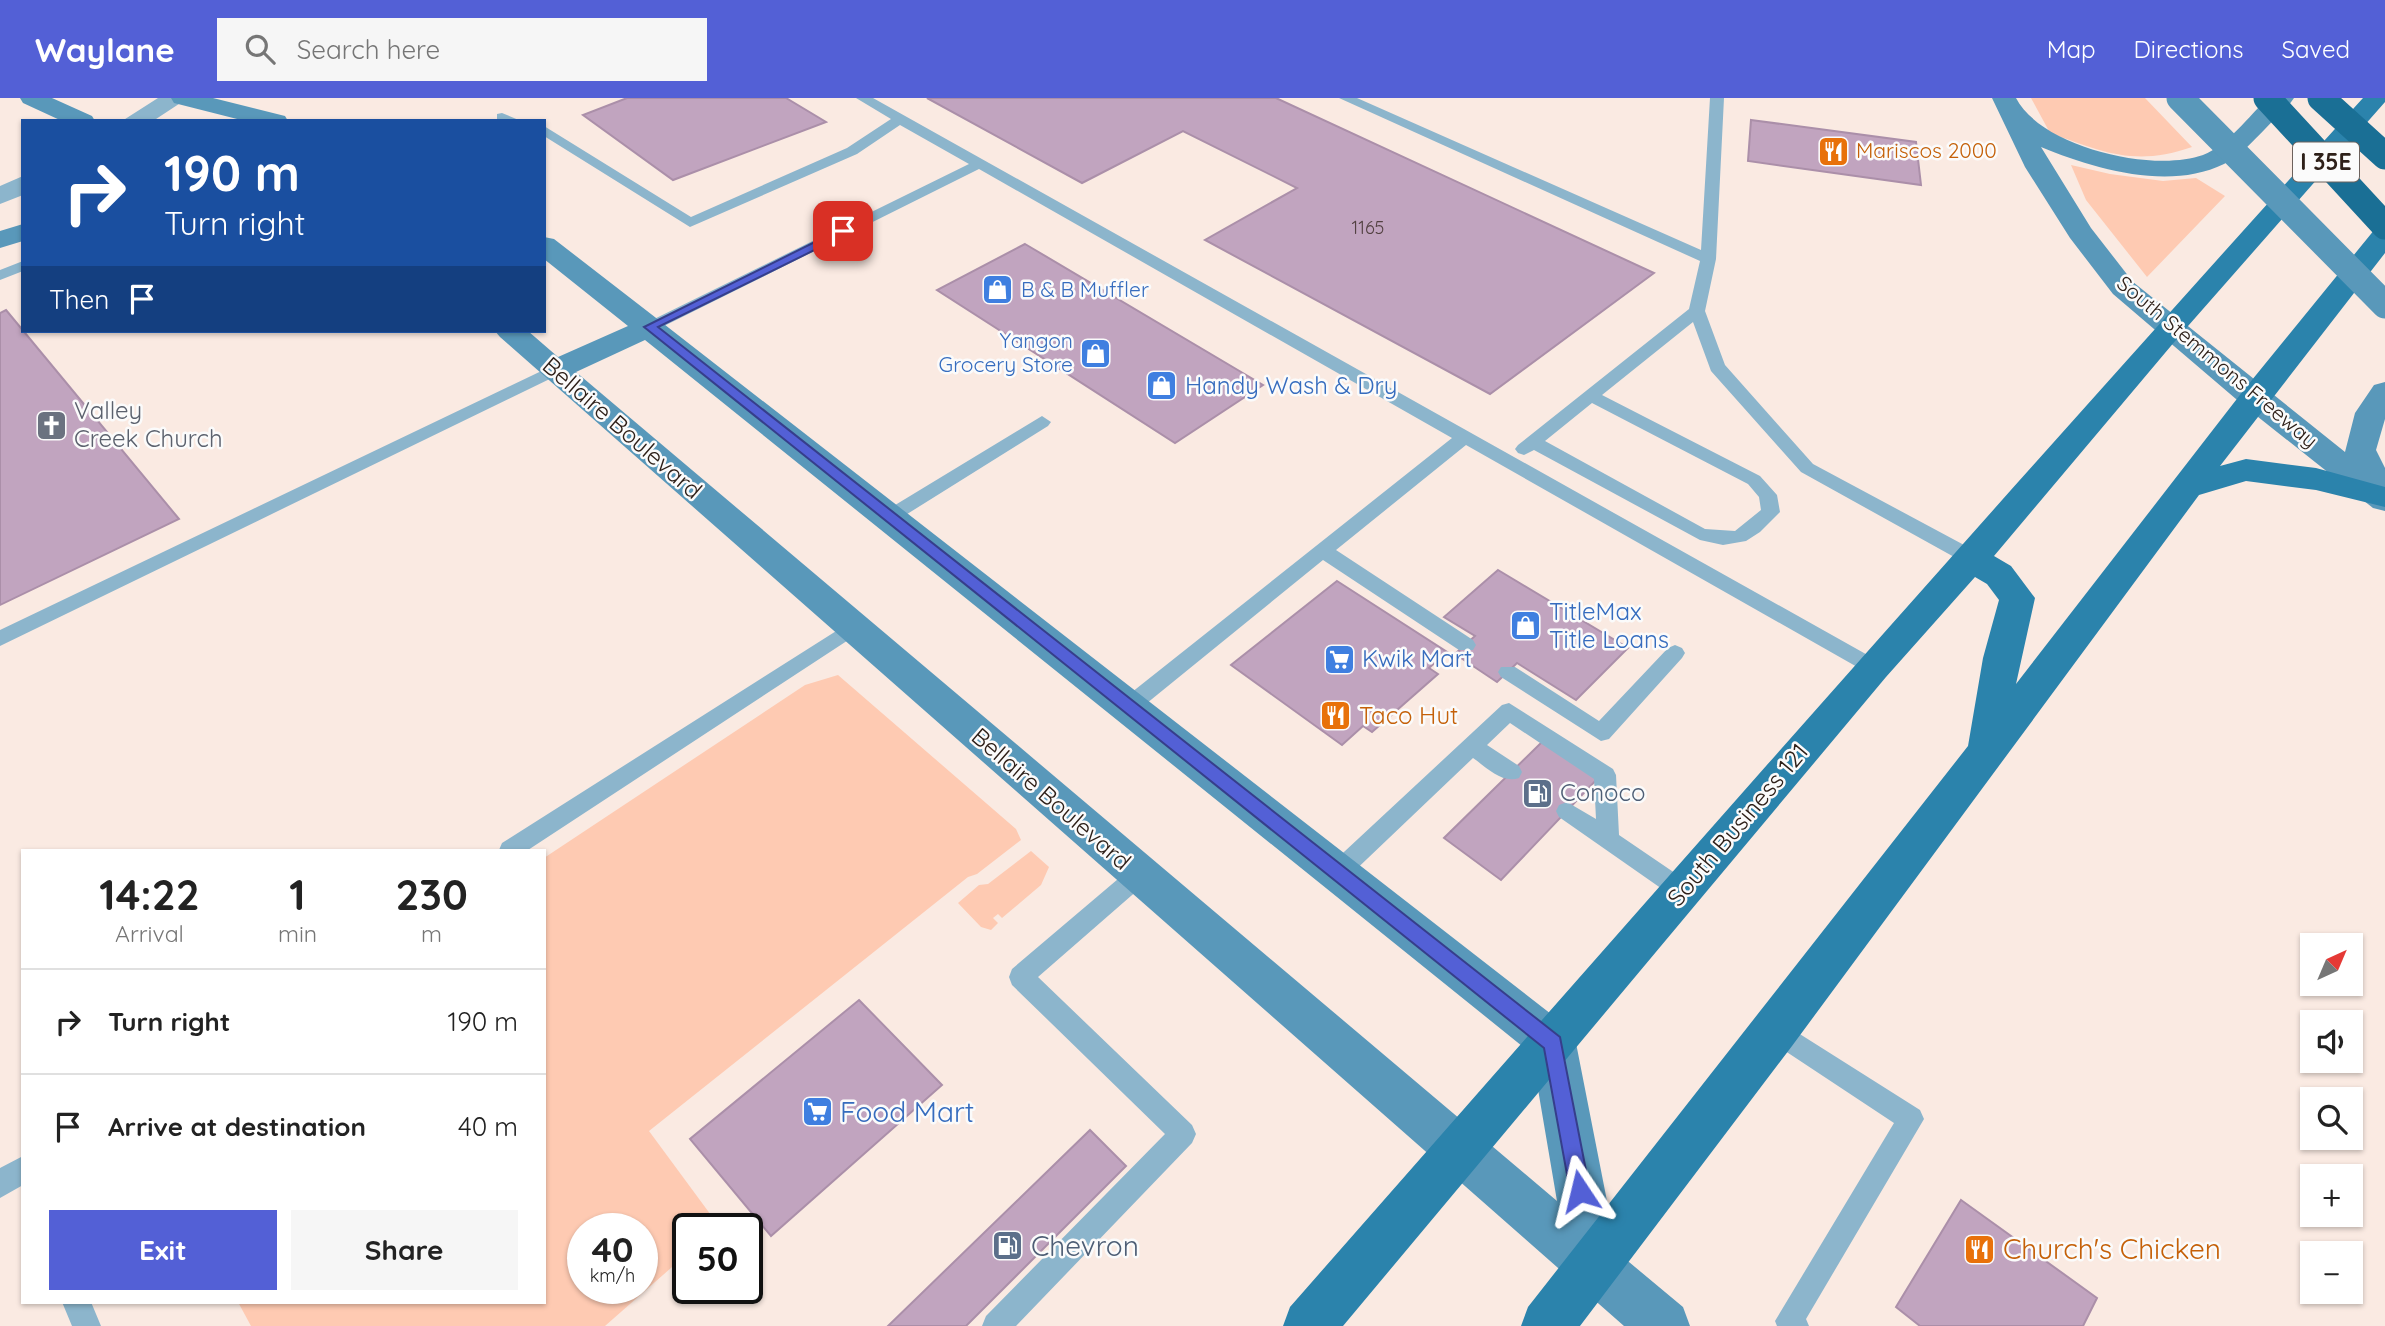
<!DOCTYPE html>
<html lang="en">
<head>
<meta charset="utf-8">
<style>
  :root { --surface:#fff; --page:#f6f6f6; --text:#222; --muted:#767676; --line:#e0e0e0; --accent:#5360d6 }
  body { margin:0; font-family:Quicksand,sans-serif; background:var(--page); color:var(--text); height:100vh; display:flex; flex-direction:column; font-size:26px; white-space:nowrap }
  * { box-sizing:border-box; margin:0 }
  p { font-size:23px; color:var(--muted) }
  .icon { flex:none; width:38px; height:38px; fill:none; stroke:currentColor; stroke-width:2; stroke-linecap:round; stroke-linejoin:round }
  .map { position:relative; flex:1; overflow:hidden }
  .side { position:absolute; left:21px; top:751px; width:525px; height:455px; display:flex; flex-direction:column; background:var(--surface); border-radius:0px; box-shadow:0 2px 5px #0004 }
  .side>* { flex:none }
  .hud { position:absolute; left:21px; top:21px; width:525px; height:214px; border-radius:0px; box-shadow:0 2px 5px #0004; background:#1a4fa0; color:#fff; overflow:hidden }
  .needle { width:46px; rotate:44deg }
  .controls { position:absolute; left:2300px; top:835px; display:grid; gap:14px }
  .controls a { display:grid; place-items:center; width:63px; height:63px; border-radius:0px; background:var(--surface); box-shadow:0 2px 5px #0004; font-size:35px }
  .speed { position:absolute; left:567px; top:1115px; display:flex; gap:14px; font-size:35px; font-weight:700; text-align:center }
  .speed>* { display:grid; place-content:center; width:91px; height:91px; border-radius:50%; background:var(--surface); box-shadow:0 2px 5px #0004; line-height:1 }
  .speed small { font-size:18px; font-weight:400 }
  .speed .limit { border:4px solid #111; border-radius:10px; background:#fff; color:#111 }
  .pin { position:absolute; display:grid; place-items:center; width:60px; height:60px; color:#fff; margin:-30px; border-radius:14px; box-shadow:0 4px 10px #0006 }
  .me { position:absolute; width:77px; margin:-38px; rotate:350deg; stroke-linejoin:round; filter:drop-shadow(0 0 5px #0008) }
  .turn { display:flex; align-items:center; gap:24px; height:147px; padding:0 28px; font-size:32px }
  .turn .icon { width:91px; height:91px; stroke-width:2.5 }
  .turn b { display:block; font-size:49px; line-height:60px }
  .then { display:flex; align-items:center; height:66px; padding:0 28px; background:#0003; gap:14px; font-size:26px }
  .eta { display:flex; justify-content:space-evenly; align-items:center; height:119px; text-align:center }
  .eta b { font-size:42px; font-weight:800; line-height:49px }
  .action { display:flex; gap:14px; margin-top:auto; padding:14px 28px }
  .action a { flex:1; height:80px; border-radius:0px; background:var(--accent); color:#fff; font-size:28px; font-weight:800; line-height:80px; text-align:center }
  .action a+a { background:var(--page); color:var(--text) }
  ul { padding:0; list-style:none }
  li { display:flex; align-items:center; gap:21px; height:105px; padding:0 28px; border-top:2px solid var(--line) }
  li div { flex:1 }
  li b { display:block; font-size:26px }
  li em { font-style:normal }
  header { display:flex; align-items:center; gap:42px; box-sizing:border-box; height:98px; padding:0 35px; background:var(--accent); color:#fff }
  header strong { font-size:33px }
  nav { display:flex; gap:38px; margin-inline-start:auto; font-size:24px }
  .search { width:490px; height:63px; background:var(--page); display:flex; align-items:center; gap:18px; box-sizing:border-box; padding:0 24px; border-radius:0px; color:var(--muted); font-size:26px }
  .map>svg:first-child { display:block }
  .green { fill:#fecab2; fill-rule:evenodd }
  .building { fill:#c1a4bf; stroke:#ab8fa9; stroke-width:2 }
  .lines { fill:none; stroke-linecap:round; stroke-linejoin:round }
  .lane { fill:#8cb5cc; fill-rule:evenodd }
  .street { fill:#8cb5cc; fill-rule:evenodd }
  .secondary { fill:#5998ba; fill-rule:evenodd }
  .primary { fill:#2b83ac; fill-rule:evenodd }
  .secondary-bridge { stroke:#5998ba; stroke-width:27 }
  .highway-bridge { stroke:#1a6f95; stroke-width:27 }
  .route { fill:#5360d6; stroke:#363e8b; stroke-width:2 }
  .labels { text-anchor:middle; stroke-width:5; stroke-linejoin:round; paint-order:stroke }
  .far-number-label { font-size:18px; fill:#534142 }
  .far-food-label { font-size:21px; fill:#c56008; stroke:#fbfbfb; text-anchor:start }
  .far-shop-label { font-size:21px; fill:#366cbe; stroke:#fbfbfb; text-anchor:start }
  .far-street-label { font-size:21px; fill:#2e2019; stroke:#fbfbfb }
  .shield { fill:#fbfbfb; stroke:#6c625d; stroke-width:2 }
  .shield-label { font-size:23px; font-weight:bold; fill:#2e2019 }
  .shop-label { font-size:24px; fill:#366cbe; stroke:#fbfbfb; text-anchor:start }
  .worship-label { font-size:24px; fill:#5b616d; stroke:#fbfbfb; text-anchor:start }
  .street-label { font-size:24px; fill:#2e2019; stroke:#fbfbfb }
  .food-label { font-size:24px; fill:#c56008; stroke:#fbfbfb; text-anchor:start }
  .service-label { font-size:24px; fill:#4e5e75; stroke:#fbfbfb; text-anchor:start }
  .near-shop-label { font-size:28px; fill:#366cbe; stroke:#fbfbfb; text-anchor:start }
  .near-service-label { font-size:28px; fill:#4e5e75; stroke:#fbfbfb; text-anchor:start }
  .near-food-label { font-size:28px; fill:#c56008; stroke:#fbfbfb; text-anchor:start }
</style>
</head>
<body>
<header>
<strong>Waylane</strong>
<div class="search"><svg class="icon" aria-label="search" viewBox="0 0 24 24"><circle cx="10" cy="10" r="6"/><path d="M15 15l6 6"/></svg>Search here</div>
<nav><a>Map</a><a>Directions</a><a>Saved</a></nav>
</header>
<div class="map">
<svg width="2385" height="1228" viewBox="0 0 2385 1228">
  <rect width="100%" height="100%" fill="#faeae2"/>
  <path class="green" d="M2031,0H2145L2192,49C2135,69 2103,54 2050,35Z
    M2071,67L2110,76L2163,83L2196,80L2225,98L2147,179L2086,102Z
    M838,577L1016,731L1021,742L977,776L968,779L649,1033L719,1128L716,1130H688V1155L605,1228H251L238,1204H544V760L805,587ZM583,1130H642V1190H583Z
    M1031,753L1049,769L1041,787L1002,820L998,816L993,820L998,825L991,832L981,829L958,805L979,787L988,786Z"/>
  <path class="building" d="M627,0H786L826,24L673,82L583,17Z
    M927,0H1276L1654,175L1490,296L1205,142L1297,90L1183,33L1082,85Z
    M1751,22L1916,44L1921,87L1748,63Z
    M1025,146L1263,287L1175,345L937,192Z
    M6,212L179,421L0,507V215Z
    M1498,472L1628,550L1576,602L1517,565L1497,584L1455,556L1475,538L1444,519Z
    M1337,483L1447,554L1429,570L1438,576L1372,634L1363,628L1342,647L1231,567Z
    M1546,640L1602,676L1501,782L1444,740Z
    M859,902L942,987L771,1138L690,1041Z
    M1090,1032L1126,1068L966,1228H888Z
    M1961,1102L2097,1200L2083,1228H1920L1896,1209Z"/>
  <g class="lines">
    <path class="lane" d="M856,0H873L1880,564L1883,569L1880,574H1866L1466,347L1336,452L1473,542L1476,547L1473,552H1459L1323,462L1136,614H1122L1119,608L1122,602L1452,340L979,71L656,232H644V226L969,66L900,27L857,56L690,129L544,38V28L691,119L847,50L891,21Z
      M1339,0H1357L1701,152L1710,0H1724L1716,161L1705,213L1725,267L1813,366L1979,455L1982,460L1979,465H1965L1801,374L1711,273L1693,224L1602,297L1760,378L1777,397L1780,414L1760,434L1746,443L1723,447L1700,442L1534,352L1524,357L1518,355L1515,351L1518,347L1689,211L1700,163ZM1592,305L1748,386L1759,399L1761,412L1735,433L1705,431L1545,343Z
      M502,15L521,23L497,22V16Z
      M23,163V173L0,182V172Z
      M554,267L562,272L560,276L0,548V532Z
      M1042,318L1051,324L1048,328L896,423H882L880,419L882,415Z
      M852,523L859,525L862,530L859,535L528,752H499L502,745Z
      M1675,547L1682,550L1685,555L1682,560L1609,641L1601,643L1501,579L1498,574L1501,569H1515L1599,623L1668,550Z
      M1509,605L1613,671L1616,677L1619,737L1691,786L1695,793L1691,800L1683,803L1675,800L1559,719L1556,713L1559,707L1567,704L1596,721L1594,681L1510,625L1487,647L1519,668L1522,674L1519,680C1502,686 1486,669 1473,660L1346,781L1338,784L1330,781L1326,774L1330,767L1502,607Z
      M1139,767L1147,770L1151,777L1147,784L1038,879L1192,1027L1196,1036L1192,1045L1016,1228H982L986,1218L1165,1036L1012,887L1009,879L1012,871L1131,770Z
      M1776,921L1920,1012L1924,1021L1806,1221L1809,1228H1777L1775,1223L1894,1025L1767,941L1763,933L1767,925Z
      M23,1058V1087L0,1100V1070Z
      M62,1204H91L101,1228H72Z"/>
    <path class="street" d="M158,0H188L153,23H122Z
      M23,78V97L0,106V88Z"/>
    <path class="secondary" d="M20,0H52L92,18L95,23H62L23,5Z
      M171,0H213L285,18L288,23H245L174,5Z
      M1992,0H2016C2041,49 2153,75 2203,57C2228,47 2249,18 2268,0H2294C2286,12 2274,21 2265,31C2253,43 2239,59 2224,66C2169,93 2094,71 2041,49L2091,130L2133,184L2345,354L2355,315L2374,287L2385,284V321L2376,352L2385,370V413L2373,410L2243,307L2113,196L2070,140L2025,69Z
      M23,126V143L0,150V133Z
      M544,139L554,141L660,223L1569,930L1576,945L1617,1154L1683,1209L1690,1228H1624L500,239L495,233H528L558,259L628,228L544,161ZM645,242L1532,956L1557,1103L576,274Z"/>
    <path class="primary" d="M2363,0H2385V4L2181,236L1994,458L2011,468L2035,500L2016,586L2243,293L2375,131L2385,129V155L2220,368L2246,361L2316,370L2385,389V409L2316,392L2246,383L2199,397L1792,948L1580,1228H1521L1528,1209L1968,648L1983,560L1999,502L1987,486L1975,479L1886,579L1343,1228H1283L1290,1209C1645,804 2001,400 2363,0Z"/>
    <path class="secondary-bridge" d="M2180,0L2385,207"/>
    <path class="highway-bridge" d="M2267,0L2385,128
      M2321,0L2385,58"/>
  </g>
  <path class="route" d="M843,130L848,133L847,136L658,229L1560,939L1590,1093L1587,1100L1580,1103L1573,1100L1570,1093L1544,950L644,229Z"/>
  <defs>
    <symbol id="restaurant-square" viewBox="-11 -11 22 22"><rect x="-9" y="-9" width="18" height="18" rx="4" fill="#e8710a" stroke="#fbfbfb"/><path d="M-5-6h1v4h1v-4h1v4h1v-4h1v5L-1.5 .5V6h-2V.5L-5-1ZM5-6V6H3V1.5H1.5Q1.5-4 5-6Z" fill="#fff"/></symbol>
    <symbol id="shop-square" viewBox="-11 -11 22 22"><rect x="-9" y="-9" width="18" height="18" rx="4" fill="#3f7fe0" stroke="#fbfbfb"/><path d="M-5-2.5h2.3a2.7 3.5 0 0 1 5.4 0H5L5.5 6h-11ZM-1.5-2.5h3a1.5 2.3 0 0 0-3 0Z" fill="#fff"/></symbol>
    <symbol id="church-square" viewBox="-11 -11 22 22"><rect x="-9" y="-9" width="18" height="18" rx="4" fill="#6b7280" stroke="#fbfbfb"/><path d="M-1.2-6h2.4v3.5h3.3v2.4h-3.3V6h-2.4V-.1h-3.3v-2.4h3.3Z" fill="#fff"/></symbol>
    <symbol id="supermarket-square" viewBox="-11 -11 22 22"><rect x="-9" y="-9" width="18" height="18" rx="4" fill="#3f7fe0" stroke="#fbfbfb"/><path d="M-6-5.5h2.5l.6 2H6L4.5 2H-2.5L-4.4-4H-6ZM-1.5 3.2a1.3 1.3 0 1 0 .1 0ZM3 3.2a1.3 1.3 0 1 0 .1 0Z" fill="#fff"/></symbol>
    <symbol id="fuel-square" viewBox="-11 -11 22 22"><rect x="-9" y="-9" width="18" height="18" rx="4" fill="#5c6f8a" stroke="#fbfbfb"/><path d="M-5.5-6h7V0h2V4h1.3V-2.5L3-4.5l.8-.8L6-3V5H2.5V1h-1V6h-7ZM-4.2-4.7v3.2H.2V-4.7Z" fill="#fff"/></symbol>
  </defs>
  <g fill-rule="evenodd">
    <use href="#restaurant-square" x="1816" y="36" width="35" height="35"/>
    <use href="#shop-square" x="980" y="174" width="35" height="35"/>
    <use href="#shop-square" x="1078" y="238" width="35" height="35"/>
    <use href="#shop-square" x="1144" y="270" width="35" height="35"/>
    <use href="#church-square" x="34" y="310" width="35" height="35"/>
    <use href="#shop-square" x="1508" y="510" width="35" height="35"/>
    <use href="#supermarket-square" x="1322" y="544" width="35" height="35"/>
    <use href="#restaurant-square" x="1318" y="600" width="35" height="35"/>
    <use href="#fuel-square" x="1520" y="678" width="35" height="35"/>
    <use href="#supermarket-square" x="800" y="996" width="35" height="35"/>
    <use href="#fuel-square" x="990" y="1130" width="35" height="35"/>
    <use href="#restaurant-square" x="1962" y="1134" width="35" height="35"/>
  </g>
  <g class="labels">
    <g class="far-number-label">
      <text x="1368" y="136">1165</text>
    </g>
    <g class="far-food-label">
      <text x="1856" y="60">Mariscos 2000</text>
    </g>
    <g class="far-shop-label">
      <text x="1021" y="199">B &amp; B Muffler</text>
      <text x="1073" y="250" text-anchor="end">Yangon<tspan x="1073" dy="24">Grocery Store</tspan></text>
    </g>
    <g class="far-street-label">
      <text transform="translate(2217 264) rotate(40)" y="7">South Stemmons Freeway</text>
    </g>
    <rect class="shield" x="2293" y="44.5" width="66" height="39" rx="5"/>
    <g class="shield-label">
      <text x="2326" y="72">I 35E</text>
    </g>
    <g class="shop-label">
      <text x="1185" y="296">Handy Wash &amp; Dry</text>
      <text x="1549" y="522">TitleMax<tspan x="1549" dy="28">Title Loans</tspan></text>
      <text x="1362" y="569">Kwik Mart</text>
    </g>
    <g class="worship-label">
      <text x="74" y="321">Valley<tspan x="74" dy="28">Creek Church</tspan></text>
    </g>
    <g class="street-label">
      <text transform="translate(622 330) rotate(41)" y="8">Bellaire Boulevard</text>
      <text transform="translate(1051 701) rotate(41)" y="8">Bellaire Boulevard</text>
      <text transform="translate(1738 727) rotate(-50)" y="8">South Business 121</text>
    </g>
    <g class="food-label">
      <text x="1359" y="626">Taco Hut</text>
    </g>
    <g class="service-label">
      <text x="1560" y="703">Conoco</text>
    </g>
    <g class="near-shop-label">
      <text x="840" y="1024">Food Mart</text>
    </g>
    <g class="near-service-label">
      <text x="1031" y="1158">Chevron</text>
    </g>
    <g class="near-food-label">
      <text x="2003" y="1161">Church's Chicken</text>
    </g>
  </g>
</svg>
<div class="controls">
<a><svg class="needle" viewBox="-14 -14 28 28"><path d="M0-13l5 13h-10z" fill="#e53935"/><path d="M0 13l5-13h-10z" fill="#767676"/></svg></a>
<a><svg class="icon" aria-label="sound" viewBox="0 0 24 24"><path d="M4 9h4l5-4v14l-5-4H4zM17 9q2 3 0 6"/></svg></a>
<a><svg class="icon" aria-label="search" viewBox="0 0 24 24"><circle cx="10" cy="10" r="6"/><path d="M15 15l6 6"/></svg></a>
<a>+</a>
<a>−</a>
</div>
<div class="speed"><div>40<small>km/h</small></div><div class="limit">50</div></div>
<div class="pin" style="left:843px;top:133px;background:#d93025"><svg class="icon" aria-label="arrive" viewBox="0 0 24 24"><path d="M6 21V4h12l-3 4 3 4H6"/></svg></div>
<svg class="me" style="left:1580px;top:1093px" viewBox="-20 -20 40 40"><path d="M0-17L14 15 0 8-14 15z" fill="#5360d6" stroke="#fff" stroke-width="4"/></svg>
<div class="hud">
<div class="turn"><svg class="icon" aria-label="right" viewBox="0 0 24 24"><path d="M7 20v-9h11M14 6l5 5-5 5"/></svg><div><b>190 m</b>Turn right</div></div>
<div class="then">Then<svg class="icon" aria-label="arrive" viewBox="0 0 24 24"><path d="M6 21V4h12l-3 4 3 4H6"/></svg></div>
</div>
<section class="side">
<div class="eta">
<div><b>14:22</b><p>Arrival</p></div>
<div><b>1</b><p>min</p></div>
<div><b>230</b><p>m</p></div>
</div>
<ul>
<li><svg class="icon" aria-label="right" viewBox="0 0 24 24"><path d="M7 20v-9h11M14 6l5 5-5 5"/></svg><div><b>Turn right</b></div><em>190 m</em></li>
<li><svg class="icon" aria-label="arrive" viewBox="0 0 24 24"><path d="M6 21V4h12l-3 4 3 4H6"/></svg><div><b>Arrive at destination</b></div><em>40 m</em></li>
</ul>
<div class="action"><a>Exit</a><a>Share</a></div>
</section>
</div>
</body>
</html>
